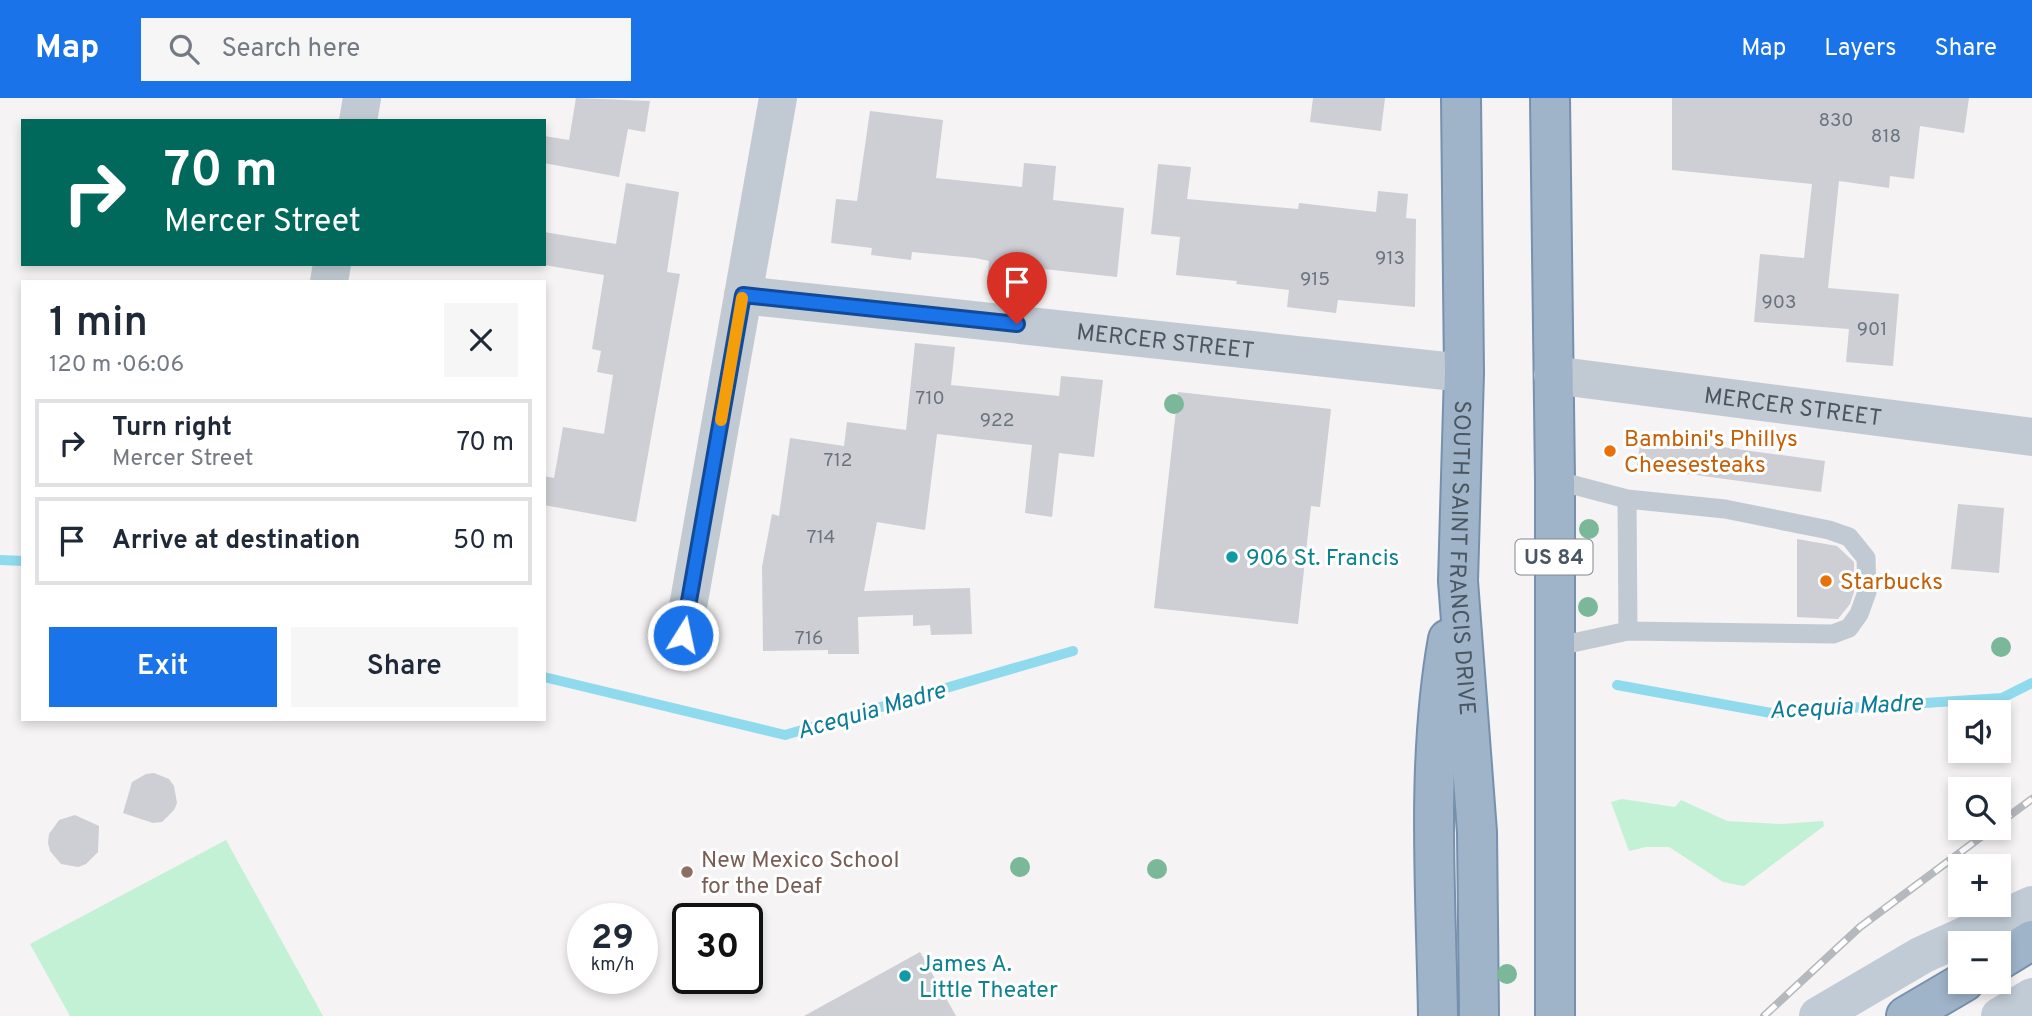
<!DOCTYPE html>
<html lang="en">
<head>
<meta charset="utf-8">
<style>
  :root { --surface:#fff; --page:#f6f6f7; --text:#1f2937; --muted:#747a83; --line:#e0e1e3; --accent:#1a73e8 }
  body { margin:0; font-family:Overpass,sans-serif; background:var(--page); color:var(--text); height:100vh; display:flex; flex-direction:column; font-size:26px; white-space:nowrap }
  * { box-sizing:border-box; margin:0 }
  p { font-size:23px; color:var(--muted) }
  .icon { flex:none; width:38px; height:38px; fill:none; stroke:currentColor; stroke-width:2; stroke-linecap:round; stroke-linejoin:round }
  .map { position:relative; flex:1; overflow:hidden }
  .details { position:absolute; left:21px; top:182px; width:525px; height:441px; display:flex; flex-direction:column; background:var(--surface); border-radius:0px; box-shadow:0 4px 10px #0003 }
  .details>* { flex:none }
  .top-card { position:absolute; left:21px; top:21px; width:525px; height:147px; border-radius:0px; box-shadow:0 4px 10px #0003; background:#00695c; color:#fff; overflow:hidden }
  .controls { position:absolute; left:1948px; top:602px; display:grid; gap:14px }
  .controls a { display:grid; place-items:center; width:63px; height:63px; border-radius:0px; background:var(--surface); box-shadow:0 4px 10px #0003; font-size:35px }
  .speed { position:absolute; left:567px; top:805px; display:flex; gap:14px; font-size:35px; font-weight:700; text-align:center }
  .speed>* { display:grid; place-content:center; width:91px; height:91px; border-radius:50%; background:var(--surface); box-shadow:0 4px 10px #0003; line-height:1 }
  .speed small { font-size:18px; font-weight:400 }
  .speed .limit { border:4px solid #111; border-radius:10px; background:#fff; color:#111 }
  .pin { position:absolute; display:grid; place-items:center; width:60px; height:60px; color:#fff; margin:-72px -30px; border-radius:50% 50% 50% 0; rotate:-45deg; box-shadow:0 0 7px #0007 }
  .pin .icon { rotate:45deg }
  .me { position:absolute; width:77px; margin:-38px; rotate:10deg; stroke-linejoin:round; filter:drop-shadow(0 0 5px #0008) }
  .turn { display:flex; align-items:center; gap:24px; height:147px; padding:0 28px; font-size:32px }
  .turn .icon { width:91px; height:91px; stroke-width:2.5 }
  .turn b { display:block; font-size:49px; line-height:60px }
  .round { display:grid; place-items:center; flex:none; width:74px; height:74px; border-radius:0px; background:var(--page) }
  .head { display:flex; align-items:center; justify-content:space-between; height:119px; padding:0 28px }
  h1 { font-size:42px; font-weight:600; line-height:52px }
  .cta { display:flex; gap:14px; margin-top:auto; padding:14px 28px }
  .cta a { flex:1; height:80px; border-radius:0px; background:var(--accent); color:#fff; font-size:28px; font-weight:600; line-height:80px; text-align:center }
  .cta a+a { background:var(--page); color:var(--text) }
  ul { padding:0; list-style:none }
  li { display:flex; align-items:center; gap:21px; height:88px; margin:0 14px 10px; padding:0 14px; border:4px solid var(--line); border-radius:0px }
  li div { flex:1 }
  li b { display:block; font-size:26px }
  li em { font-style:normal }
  header { display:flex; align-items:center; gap:42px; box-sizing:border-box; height:98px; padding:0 35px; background:var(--accent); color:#fff }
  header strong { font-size:33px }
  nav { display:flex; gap:38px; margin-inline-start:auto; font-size:24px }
  .search { width:490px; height:63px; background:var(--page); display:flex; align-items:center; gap:18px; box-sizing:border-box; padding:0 24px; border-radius:0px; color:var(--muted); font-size:26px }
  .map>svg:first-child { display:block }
  .green { fill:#c3f1d5 }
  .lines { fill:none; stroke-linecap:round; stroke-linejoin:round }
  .stream { stroke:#90daee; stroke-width:10 }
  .building { fill:#cdcfd5 }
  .trunk-casing { stroke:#7690ad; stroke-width:42 }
  .service { stroke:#c1cad2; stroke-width:19 }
  .minor { stroke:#c1cad2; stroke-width:38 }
  .secondary { stroke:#c1cbd6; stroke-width:38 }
  .trunk { stroke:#9fb4c9; stroke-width:38 }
  .rail-casing { stroke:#b5b8bd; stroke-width:8 }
  .rail { stroke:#fff; stroke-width:5; stroke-dasharray:16; stroke-linecap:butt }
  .tree { fill:#7bb799 }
  .route-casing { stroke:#114b97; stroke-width:18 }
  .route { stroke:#1a73e8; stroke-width:12 }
  .slow { stroke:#f59e0b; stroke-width:12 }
  .food-dot { fill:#e8710a; stroke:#fff; stroke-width:2.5 }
  .culture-dot { fill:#0f9aa8; stroke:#fff; stroke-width:2.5 }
  .education-dot { fill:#8d6e63; stroke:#fff; stroke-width:2.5 }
  .labels { text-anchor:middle; stroke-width:6; stroke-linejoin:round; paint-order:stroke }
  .number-label { font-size:19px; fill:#6b747e }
  .shield { fill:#fff; stroke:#808990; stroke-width:2 }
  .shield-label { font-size:21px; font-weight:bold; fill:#4a5661 }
  .street-label { font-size:23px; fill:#4a5661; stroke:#fff }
  .food-label { font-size:23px; fill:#c56008; stroke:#fff; text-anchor:start }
  .culture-label { font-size:23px; fill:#0d838f; stroke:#fff; text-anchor:start }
  .education-label { font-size:23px; fill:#785e54; stroke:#fff; text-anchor:start }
  .water-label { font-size:24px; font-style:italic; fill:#0c7c9b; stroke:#fff }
</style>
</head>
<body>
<header>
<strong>Map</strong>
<div class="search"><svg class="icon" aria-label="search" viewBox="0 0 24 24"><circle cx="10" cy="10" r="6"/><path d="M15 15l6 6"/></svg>Search here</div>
<nav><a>Map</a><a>Layers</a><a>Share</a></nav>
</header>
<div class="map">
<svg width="2032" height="918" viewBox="0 0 2032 918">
  <rect width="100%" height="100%" fill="#f5f3f3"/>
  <path class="green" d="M1622,701L1675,709L1681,702L1727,723L1782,726L1823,723L1824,728L1744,788L1723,784L1669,749H1646L1629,753L1611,704Z
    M226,742L323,918H70L30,846Z"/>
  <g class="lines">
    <path class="stream" d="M0,462L23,463
      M544,579L785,637L1073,553
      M1617,587L1771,615L2002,600L2032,585"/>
  </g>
  <path class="building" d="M576,0L650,3L645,34L628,31L619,79L544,65V38L569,42Z
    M1313,0H1385L1381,33L1310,24Z
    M1672,0H1969L1964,35L1920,28L1914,81L1890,78L1889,90L1839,83L1828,190L1899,196L1893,268L1846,264L1849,231L1754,224L1760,156L1804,160L1812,86L1672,72Z
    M870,13L943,22L936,80L1022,89L1024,65L1056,68L1053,102L1124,110L1117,179L1015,168L1014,178L988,175L989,163L975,160L912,154L911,162L871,157L872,150L831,145L836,101L857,103Z
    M1158,66L1191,69L1187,101L1298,111L1299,105L1376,114L1378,93L1408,96L1406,120L1416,121L1415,209L1338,202L1336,215L1287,209L1289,192L1236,186L1237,183L1176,177L1180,139L1151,136Z
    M626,85L679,94L667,174L680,176L636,424L544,407V378L554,380L563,329L604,336L613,277L597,274L601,253L592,251L604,177L544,167V134L616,146Z
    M915,245L955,249L951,287L1059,298L1061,278L1103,282L1094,359L1059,355L1052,419L1025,415L1032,347L937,336L925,432L877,424L864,493L970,490L972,536L931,537L930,527L913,528V517L858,519L859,556H828V552L763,553L762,469L772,416L779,418L790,340L844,348L847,324L906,332Z
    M1178,294L1331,311L1320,409L1311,408L1298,526L1154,510Z
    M1641,338L1825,363L1821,394L1637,369Z
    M1958,406L2004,410L1999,475L1951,471Z
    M1797,441L1837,448L1854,464V494L1850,506L1838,521L1797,519Z
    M154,675L169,681L174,688L177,705L174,712L162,724L153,725L123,715L132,684L146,676Z
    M75,717L99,728L98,754L86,766L78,769L61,766L50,753L48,745L49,736L59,722Z
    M920,854L956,918H804Z"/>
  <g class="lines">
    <defs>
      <g id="trunk">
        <path id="s3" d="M1461,0L1464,275L1458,483L1477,734L1479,918"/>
        <path d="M1550,0L1555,382V918"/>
        <path d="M1998,863L2032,842"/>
        <path d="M1438,918C1436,793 1426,664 1448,541"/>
        <path d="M1906,918L1964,884"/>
      </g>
    </defs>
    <use href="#trunk" class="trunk-casing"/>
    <path class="service" d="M1627,401L1628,533
      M1554,549L1628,533L1833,536L1849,530L1859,516L1867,494L1866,460L1849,439L1829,432L1725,411L1627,401L1555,382"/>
    <g class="minor">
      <path d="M358,23L362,0"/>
      <path d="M329,184L332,166"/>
      <path id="s1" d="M743,197L1464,275"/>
      <path id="s2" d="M1553,277L2032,339"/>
      <path d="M683,537L778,0"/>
    </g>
    <path class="secondary" d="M1818,918L1922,857L2032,807
      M2000,918L2032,899"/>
    <use href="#trunk" class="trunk"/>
    <defs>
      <path id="rail" d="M1998,726L2032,701
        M1764,918L1860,829L1993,730"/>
    </defs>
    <use href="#rail" class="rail-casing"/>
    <use href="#rail" class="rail"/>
  </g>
  <g class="tree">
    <circle cx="1174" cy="306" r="10"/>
    <circle cx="1589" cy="431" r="10"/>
    <circle cx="1588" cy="509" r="10"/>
    <circle cx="2001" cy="549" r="10"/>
    <circle cx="1020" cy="769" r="10"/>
    <circle cx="1157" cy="771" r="10"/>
    <circle cx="1507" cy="876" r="10"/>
  </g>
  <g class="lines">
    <defs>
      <path id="route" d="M683,537L743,197L1017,226"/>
    </defs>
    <use href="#route" class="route-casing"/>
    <use href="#route" class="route"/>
    <path class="slow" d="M721,322L742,200"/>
  </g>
  <g class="food-dot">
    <circle cx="1610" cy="353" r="7"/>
    <circle cx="1826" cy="483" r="7"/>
  </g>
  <g class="culture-dot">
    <circle cx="1232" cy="459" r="7"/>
    <circle cx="905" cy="878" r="7"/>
  </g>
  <circle class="education-dot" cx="687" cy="774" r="7"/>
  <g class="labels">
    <g class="number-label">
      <text x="1836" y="28">830</text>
      <text x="1886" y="44">818</text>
      <text x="1390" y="166">913</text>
      <text x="1315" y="187">915</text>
      <text x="1779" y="210">903</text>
      <text x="1872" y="237">901</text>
      <text x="930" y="306">710</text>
      <text x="997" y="328">922</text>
      <text x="838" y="368">712</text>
      <text x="821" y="445">714</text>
      <text x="809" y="546">716</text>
    </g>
    <rect class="shield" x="1515.5" y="441.5" width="77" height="35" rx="5"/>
    <g class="shield-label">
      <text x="1554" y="466">US 84</text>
    </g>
    <g class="street-label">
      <text dy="8" stroke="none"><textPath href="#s1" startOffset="425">MERCER STREET</textPath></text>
      <text dy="8" stroke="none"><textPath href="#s2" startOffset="242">MERCER STREET</textPath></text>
      <text dy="8" stroke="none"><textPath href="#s3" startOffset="460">SOUTH SAINT FRANCIS DRIVE</textPath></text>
    </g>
    <g class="food-label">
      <text x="1624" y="348">Bambini's Phillys<tspan x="1624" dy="26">Cheesesteaks</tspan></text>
      <text x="1840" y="491">Starbucks</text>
    </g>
    <g class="culture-label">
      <text x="1246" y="467">906 St. Francis</text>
      <text x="919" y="873">James A.<tspan x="919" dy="26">Little Theater</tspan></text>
    </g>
    <g class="education-label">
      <text x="701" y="769">New Mexico School<tspan x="701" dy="26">for the Deaf</tspan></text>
    </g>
    <g class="water-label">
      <text transform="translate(1846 608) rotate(-3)" y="8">Acequia Madre</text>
      <text transform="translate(871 612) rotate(-16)" y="8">Acequia Madre</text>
    </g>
  </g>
</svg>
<div class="controls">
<a><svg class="icon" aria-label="sound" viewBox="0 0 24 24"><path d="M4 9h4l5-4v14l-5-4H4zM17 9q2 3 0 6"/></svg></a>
<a><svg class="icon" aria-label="search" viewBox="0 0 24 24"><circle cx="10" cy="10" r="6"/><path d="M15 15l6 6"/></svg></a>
<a>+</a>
<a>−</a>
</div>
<div class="speed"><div>29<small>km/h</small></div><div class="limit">30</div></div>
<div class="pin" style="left:1017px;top:226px;background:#d93025"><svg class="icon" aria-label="arrive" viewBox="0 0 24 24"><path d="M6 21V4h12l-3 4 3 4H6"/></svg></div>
<svg class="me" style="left:683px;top:537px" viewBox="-20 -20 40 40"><circle r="17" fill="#1a73e8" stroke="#fff" stroke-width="3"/><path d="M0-11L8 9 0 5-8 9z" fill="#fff"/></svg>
<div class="top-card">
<div class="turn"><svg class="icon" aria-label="right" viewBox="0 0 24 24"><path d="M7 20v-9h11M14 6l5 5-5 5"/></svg><div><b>70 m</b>Mercer Street</div></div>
</div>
<section class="details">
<div class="head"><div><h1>1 min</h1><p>120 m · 06:06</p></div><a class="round"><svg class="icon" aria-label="close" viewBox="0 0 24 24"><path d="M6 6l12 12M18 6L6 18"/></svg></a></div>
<ul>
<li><svg class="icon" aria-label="right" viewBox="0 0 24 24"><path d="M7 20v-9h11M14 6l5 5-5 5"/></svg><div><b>Turn right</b><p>Mercer Street</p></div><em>70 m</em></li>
<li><svg class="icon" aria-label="arrive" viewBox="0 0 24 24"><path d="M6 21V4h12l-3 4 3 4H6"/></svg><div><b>Arrive at destination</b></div><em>50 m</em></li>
</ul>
<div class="cta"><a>Exit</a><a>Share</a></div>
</section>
</div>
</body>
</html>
